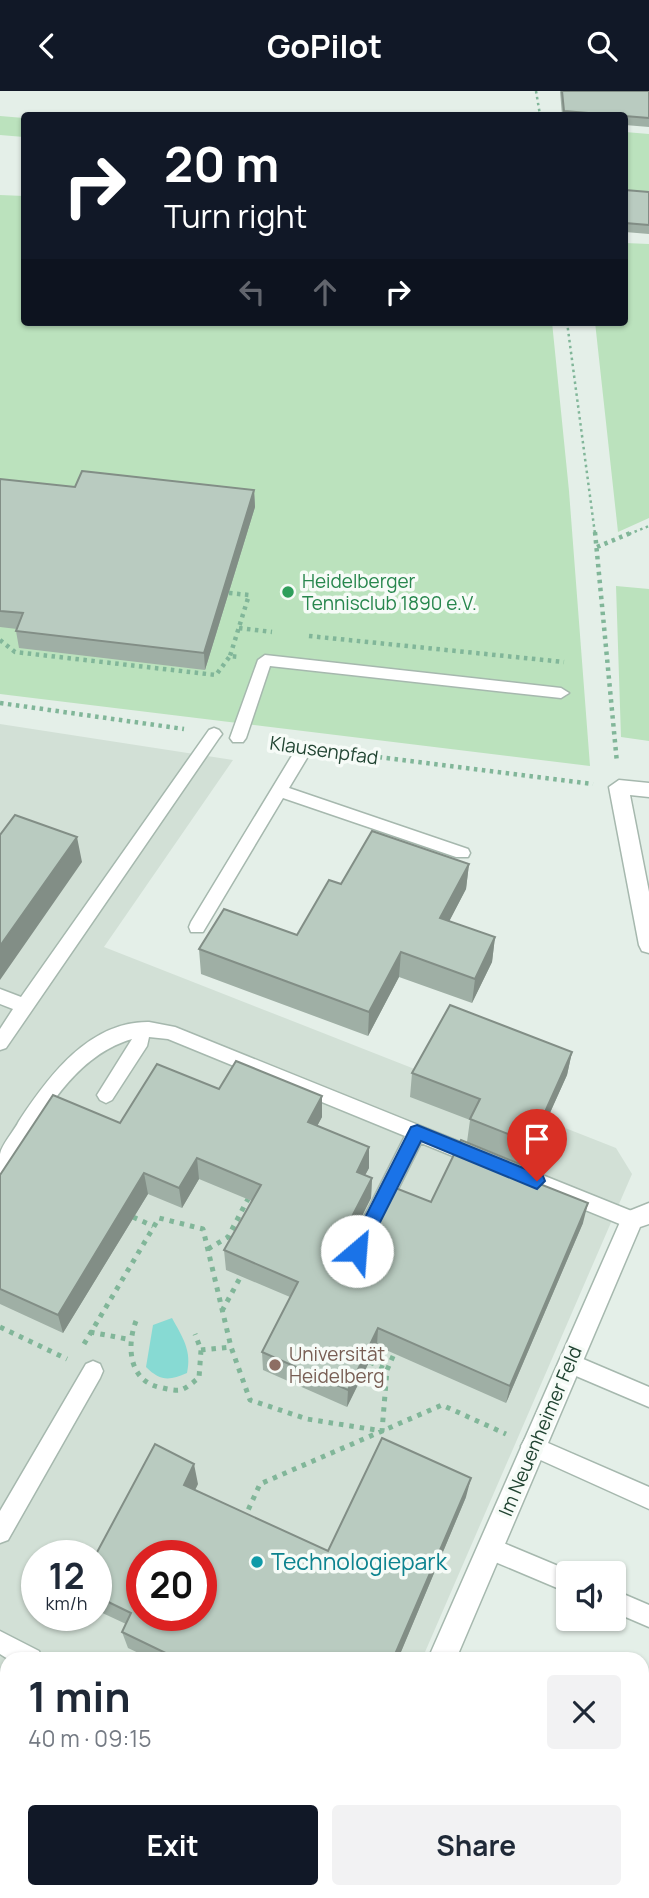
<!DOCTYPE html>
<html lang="en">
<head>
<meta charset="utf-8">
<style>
  :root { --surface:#fff; --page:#f2f2f3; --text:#1f2937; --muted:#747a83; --accent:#111827 }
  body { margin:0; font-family:Manrope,sans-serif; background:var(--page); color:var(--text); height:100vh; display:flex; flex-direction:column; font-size:26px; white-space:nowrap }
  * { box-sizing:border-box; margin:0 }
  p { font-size:23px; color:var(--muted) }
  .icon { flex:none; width:38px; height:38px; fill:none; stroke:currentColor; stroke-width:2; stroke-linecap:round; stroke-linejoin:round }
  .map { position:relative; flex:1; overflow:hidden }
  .panel { position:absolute; left:0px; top:1561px; width:649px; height:247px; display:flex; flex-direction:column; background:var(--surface); border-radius:21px 21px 0 0; box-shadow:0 2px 5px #0004 }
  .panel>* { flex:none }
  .hud { position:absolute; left:21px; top:21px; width:607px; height:214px; border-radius:7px; box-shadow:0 2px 5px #0004; background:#111827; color:#fff; overflow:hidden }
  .controls { position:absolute; left:556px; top:1470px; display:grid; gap:14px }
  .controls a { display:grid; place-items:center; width:70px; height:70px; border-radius:7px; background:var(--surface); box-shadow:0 2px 5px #0004; font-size:35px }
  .speed { position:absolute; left:21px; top:1449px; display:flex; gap:14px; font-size:35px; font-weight:700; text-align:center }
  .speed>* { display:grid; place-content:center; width:91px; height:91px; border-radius:50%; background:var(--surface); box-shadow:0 2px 5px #0004; line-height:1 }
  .speed small { font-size:18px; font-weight:400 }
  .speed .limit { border:10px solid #d22; background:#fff; color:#111 }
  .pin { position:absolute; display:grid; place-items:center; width:60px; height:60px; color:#fff; margin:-72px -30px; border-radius:50% 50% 50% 0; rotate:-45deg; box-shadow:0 0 7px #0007 }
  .pin .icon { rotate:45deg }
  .me { position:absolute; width:77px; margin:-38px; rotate:27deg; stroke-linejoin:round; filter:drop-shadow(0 0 5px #0008) }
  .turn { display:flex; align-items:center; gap:24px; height:147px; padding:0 28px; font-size:32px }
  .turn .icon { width:91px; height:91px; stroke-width:2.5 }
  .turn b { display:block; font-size:49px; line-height:60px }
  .lanes { display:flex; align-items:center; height:66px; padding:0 28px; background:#0003; justify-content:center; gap:35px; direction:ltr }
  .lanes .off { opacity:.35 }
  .round { display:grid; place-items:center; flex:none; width:74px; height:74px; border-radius:7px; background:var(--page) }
  .summary { display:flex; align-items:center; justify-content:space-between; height:119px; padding:0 28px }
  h1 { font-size:42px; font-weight:700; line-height:52px }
  .action { display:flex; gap:14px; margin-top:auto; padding:14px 28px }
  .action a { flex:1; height:80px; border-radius:7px; background:var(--accent); color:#fff; font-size:28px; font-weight:700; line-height:80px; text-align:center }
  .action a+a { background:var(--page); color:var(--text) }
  header { display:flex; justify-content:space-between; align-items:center; height:91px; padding:0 28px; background:var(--accent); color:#fff; font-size:32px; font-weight:700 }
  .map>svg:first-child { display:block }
  .built { fill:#d2e0d6; fill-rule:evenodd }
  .green { fill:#bbe2bd }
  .water { fill:#87dad3 }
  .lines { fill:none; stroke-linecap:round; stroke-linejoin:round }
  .service-casing { stroke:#a6b8ae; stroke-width:3 }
  .minor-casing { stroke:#a6b8ae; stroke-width:3 }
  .path-far2 { stroke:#81b699; stroke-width:2.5; stroke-dasharray:2.5 3.5; stroke-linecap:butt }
  .path-far1 { stroke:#81b699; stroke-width:4.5; stroke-dasharray:3.5 4.5; stroke-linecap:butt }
  .path { stroke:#81b699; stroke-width:5; stroke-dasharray:4.5 6; stroke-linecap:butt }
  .service { fill:#fff; fill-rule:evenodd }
  .minor { fill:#fff; fill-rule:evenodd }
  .wall { fill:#9fafa5 }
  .shaded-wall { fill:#828e86 }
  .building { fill:#b9cbc0; stroke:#828e86; stroke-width:2; fill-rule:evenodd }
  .route { fill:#1a73e8; stroke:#114b97; stroke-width:2 }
  .leisure-dot { fill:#2e9e5b; stroke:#f6fbf7; stroke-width:2.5 }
  .education-dot { fill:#8d6e63; stroke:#f6fbf7; stroke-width:2.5 }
  .culture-dot { fill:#0f9aa8; stroke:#f6fbf7; stroke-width:2.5 }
  .labels { text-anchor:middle; stroke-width:7; stroke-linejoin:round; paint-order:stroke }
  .leisure-label { font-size:19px; fill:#27864d; stroke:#f6fbf7; text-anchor:start }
  .street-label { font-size:19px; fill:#214432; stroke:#f6fbf7 }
  .education-label { font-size:19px; fill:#785e54; stroke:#f6fbf7; text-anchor:start }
  .near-culture-label { font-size:23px; fill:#0d838f; stroke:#f6fbf7; text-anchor:start }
</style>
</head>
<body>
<header><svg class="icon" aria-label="back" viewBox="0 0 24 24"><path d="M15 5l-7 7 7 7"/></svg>GoPilot<svg class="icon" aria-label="search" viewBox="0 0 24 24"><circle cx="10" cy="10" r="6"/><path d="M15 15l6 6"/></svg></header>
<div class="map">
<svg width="649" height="1807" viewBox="0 0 649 1807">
  <rect width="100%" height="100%" fill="#e4efe8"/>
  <path class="built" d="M0,633L233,669L104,856L616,1057L632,1083L422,1568H7V1801H418L422,1807H0ZM37,1465H96V1524H37ZM142,1465H201V1524H142Z"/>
  <path class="green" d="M0,25L24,27V46L0,44Z
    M625,41L649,43V104L625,102Z
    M0,104L24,105V231H552L569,400L590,675L0,603Z
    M625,152L649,153V427L618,441L595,231H625Z
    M616,495L649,498V650L621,646Z"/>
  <path class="water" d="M172,1227C183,1247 192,1260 187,1282C169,1290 160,1290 146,1276L153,1234Z"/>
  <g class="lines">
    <defs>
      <path id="service" d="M265,564L561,597L569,602L561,607L270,575L246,647L243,651H233L230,647L258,569Z
        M214,637L219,639L222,643L219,647L6,957L0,959V938L13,918L0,913V898L21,906L209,639Z
        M305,651L313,657L289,697L468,758L470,762L468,766H456L283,707L203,841H191L189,836L191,831L299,653Z
        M149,931L175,936L639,1123L642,1129L639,1135L632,1138L421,1052L364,1166L357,1169L350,1166L347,1160L405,1045L168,948L149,946L147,955L112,1009L106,1012L100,1009L97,1004L132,948C70,966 39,1033 7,1083L0,1085C0,1078 0,1070 0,1063C2,1053 14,1040 19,1030C48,986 89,930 149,931Z
        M569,1262L649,1296V1316L562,1279L559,1272L562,1265Z
        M93,1270L100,1273L103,1280L100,1287L8,1449L0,1452V1420L86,1273Z
        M532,1345L649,1396V1418L525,1362L521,1355L525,1348Z
        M489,1446L575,1482H569V1502L481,1465L478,1457L481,1449Z
        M614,1499L649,1514V1536L614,1521Z
        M0,1540L39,1560L42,1568H8L0,1563Z
        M642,1652L649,1655V1679L642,1676Z"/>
      <path id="minor" d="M619,689L649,692V706L630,704L649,801V862L642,860L639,854L609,696Z
        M649,1112V1133L640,1136L456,1568H428L624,1122Z
        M361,1801H400L403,1807H364Z"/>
    </defs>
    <use href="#service" class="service-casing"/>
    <use href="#minor" class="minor-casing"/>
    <path class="path-far2" d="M536,0L540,24
      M567,231L595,443
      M629,443L649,435"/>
    <path class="path-far1" d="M595,441L617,672
      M597,456L633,441
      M229,502L249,504L230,565
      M239,537L272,541
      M309,545L564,571
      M0,549L15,561L216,584L230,565L239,566
      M0,612L184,638
      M331,660L593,693"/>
    <path class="path" d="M133,1126L153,1135
      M208,1158L228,1146L248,1108
      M222,1220L241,1185
      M136,1230C126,1256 129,1292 163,1297C167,1298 176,1300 180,1299C186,1298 194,1290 199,1287L201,1259L195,1243
      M0,1236L67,1268
      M90,1241L127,1248
      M84,1253L159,1127L203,1138L231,1256L250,1309L307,1328L382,1340L387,1279L394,1263
      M201,1259L231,1256
      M370,1271L387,1279
      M244,1428L260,1393L442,1314L506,1343
      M13,1807L17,1801"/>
    <use href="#service" class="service"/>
    <use href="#minor" class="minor"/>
  </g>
  <path class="wall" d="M560,0H649V36L625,34V24H562Z
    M625,99L649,101V143L625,141Z
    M0,388L75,396L254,399L255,416L205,579L19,557L16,540L17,538L0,536Z
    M469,773L466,798L449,830L495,846L492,871L472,912L399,886L368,945L201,883L199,858L297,844L341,793Z
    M572,961L567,984L526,1075L467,1051L470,1029L410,1006L412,982Z
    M219,998L322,1005V1026L317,1035L369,1056V1077L365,1084L372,1087L371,1107L350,1149L357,1152L367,1148L431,1111L519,1085L583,1132L506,1312L377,1255L347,1316L263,1279L262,1261L290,1206L226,1179L224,1159L252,1110L199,1088L182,1117L148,1103L63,1242L0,1213V1084L120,1032Z
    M198,1393L195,1399L328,1460L466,1406L398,1568H151L128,1557L122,1541L126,1533L96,1519V1465Z"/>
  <path class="shaded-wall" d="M254,399L255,416L205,579L204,562Z
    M77,746L82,771L0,889V855Z
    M469,773L466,798L438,852L440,827Z
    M495,846L492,871L472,912L475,888Z
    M401,861L399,886L368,945L369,921Z
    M572,961L567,984L526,1075L531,1052Z
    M322,1005V1026L308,1052V1031Z
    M369,1056V1077L356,1101L357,1081Z
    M197,1067L199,1088L182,1117L179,1097Z
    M144,1082L148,1103L63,1242L58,1224Z
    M372,1087L371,1107L345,1159V1139Z
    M588,1112L583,1132L506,1312L510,1295Z
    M378,1237L377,1255L347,1316L348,1299Z
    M194,1373L198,1393L188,1413L184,1394Z
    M471,1387L466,1406L398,1568H393Z
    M191,1801H199L196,1807H188Z"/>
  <path class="building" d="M562,0H649V27L564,20Z
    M625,99L649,101V134L625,132Z
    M82,380L254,399L204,562L16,540L23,522L0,520V388L75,396Z
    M15,724L77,746L0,855V744Z
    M372,740L469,773L440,827L495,846L475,888L401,861L369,921L199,858L224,818L297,844L329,789L341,793Z
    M450,914L572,961L531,1052L470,1028L480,1008L412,982Z
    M236,970L322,1005L308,1031L369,1056L357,1081L372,1087L345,1139L348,1148L357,1152L367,1148L393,1096L431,1111L461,1049L522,1074L517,1084L588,1112L510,1295L378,1237L348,1299L262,1261L298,1191L224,1159L261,1094L197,1067L179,1097L144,1082L58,1224L0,1198V1084L53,1004L120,1032L157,973L219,998Z
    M382,1347L471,1387L393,1568H178L122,1541L131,1522L96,1505V1465H95L155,1353L194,1373L184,1394L328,1460ZM142,1465H201V1524H142Z
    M122,1801H191L188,1807H119Z"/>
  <path class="route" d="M417,1034L543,1085L545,1090L537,1098L421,1050L363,1165H351L348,1160L351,1154L411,1036Z"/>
  <circle class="leisure-dot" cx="288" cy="501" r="7"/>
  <circle class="education-dot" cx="275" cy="1274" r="7"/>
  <circle class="culture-dot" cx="257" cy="1471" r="7"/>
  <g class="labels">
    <g class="leisure-label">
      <text x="302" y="497">Heidelberger<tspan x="302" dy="22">Tennisclub 1890 e.V.</tspan></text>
    </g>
    <g class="street-label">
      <text transform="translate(324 659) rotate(8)" y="7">Klausenpfad</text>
      <text transform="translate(540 1340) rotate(-67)" y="7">Im Neuenheimer Feld</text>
    </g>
    <g class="education-label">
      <text x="289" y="1270">Universität<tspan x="289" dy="22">Heidelberg</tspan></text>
    </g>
    <g class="near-culture-label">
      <text x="271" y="1479">Technologiepark</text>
    </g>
  </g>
</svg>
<div class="controls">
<a><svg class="icon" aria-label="sound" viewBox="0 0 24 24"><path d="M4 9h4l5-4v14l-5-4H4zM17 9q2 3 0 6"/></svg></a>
</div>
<div class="speed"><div>12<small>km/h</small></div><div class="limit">20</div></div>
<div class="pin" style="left:537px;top:1090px;background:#d93025"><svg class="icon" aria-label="arrive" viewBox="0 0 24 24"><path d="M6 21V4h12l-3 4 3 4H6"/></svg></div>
<svg class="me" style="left:357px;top:1160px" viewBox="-20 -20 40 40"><circle r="19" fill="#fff"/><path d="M0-13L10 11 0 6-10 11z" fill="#1a73e8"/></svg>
<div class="hud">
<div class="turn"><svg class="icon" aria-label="right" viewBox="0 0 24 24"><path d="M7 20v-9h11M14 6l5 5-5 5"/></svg><div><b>20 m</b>Turn right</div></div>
<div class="lanes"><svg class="icon off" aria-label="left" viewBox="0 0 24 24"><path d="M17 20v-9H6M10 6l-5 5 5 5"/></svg><svg class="icon off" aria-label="ahead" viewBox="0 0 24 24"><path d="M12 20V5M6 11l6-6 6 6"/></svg><svg class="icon" aria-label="right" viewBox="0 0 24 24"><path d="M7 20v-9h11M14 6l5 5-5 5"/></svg></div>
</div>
<section class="panel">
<div class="summary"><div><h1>1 min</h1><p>40 m · 09:15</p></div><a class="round"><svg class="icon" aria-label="close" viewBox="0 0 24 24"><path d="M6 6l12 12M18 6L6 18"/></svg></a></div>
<div class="action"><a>Exit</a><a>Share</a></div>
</section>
</div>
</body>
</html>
